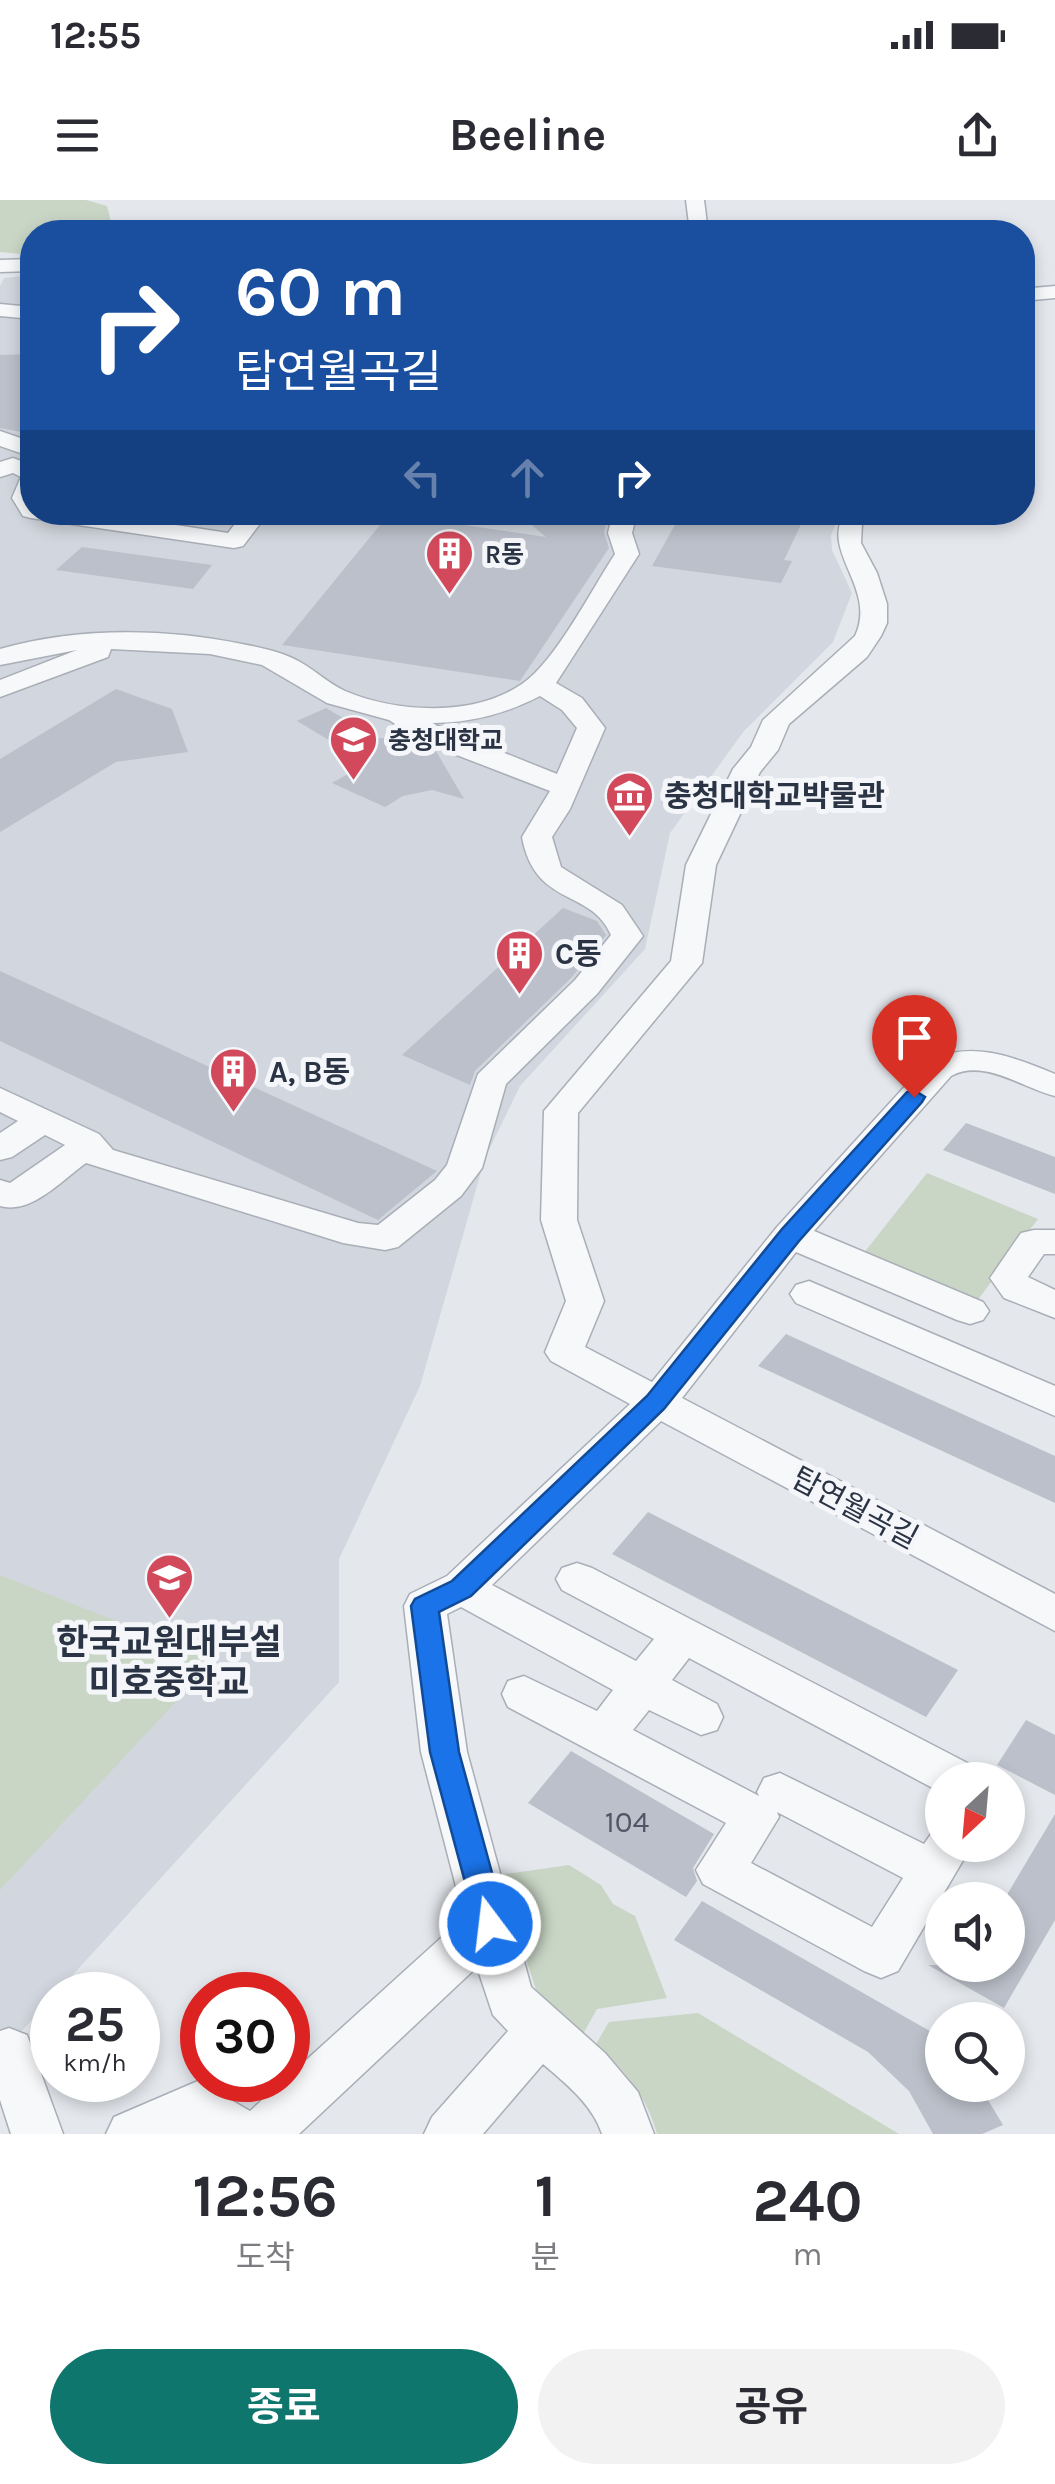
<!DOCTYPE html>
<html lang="ko">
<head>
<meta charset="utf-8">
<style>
  :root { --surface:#fff; --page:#f2f2f3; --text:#2b2b33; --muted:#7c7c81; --accent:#0f766e }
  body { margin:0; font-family:Karla,"Noto Sans KR",sans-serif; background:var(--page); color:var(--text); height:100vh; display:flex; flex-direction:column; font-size:38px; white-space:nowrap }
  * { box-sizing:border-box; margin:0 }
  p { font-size:32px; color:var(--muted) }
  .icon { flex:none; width:55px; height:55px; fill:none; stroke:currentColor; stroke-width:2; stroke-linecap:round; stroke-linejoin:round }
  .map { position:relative; height:1934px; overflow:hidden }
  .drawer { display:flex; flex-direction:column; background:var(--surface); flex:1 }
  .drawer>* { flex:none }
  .top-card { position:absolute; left:20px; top:20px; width:1015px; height:305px; border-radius:40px; box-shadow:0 5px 15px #0003; background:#1a4fa0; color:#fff; overflow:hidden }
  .needle { width:65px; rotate:206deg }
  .fabs { position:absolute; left:925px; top:1562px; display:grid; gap:20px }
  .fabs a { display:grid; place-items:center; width:100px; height:100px; border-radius:50%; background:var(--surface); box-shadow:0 5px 15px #0003; font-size:50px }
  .speed { position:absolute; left:30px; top:1772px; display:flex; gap:20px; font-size:50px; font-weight:700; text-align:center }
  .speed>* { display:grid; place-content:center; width:130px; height:130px; border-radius:50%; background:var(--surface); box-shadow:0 5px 15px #0003; line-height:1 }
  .speed small { font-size:25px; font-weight:400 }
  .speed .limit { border:15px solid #d22; background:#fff; color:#111 }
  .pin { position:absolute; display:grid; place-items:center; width:85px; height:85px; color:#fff; margin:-102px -42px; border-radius:50% 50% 50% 0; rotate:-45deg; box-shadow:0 0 10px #0007 }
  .pin .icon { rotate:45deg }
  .me { position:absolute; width:110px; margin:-55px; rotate:345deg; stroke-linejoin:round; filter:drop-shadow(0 0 8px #0008) }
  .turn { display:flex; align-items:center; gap:35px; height:210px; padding:0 50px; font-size:45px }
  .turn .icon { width:130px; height:130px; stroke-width:2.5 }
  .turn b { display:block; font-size:70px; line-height:85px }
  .lanes { display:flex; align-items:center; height:95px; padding:0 50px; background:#0003; justify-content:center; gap:50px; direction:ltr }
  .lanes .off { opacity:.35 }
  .eta { display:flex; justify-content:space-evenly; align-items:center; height:170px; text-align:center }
  .eta b { font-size:60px; font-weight:700; line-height:70px }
  .action { display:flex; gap:20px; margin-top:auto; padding:20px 50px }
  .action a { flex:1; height:115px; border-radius:60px; background:var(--accent); color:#fff; font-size:40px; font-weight:700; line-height:115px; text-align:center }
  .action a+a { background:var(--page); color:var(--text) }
  .status { display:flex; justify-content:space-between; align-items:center; height:70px; padding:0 50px; background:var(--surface); direction:ltr }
  .status svg { height:28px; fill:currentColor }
  header { display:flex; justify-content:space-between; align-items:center; height:130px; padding:0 50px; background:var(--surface); font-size:45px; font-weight:700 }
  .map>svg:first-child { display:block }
  .built { fill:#d2d6de }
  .green { fill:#c9d6c5 }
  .building { fill:#bbc0ca }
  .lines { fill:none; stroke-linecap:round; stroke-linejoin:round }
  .minor-casing { stroke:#a9aeb7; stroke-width:3 }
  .minor { fill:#f7f8fa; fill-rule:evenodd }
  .route { fill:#1a73e8; stroke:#114b97; stroke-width:2.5 }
  .labels { text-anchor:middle; stroke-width:10; stroke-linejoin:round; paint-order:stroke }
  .far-poi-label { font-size:25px; font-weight:bold; fill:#2b3445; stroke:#f4f6f9; text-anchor:start }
  .poi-label { font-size:30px; font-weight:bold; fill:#2b3445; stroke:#f4f6f9; text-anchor:start }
  .street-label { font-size:30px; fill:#2b3445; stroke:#f4f6f9 }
  .near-number-label { font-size:30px; fill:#4f5766 }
  .near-poi-label { font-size:35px; font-weight:bold; fill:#2b3445; stroke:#f4f6f9 }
</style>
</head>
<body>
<div class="status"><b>12:55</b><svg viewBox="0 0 49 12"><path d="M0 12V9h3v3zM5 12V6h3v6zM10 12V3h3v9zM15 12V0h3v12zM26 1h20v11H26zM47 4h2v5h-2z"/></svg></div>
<header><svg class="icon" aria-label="menu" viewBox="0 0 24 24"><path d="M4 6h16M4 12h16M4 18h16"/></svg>Beeline<svg class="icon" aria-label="share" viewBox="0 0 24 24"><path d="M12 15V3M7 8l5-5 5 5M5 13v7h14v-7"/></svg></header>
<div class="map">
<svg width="1055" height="1934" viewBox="0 0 1055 1934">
  <rect width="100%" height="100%" fill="#e4e7ec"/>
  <path class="built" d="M32,75V312L841,313L831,335L832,350L852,393L833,442L744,531L670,633L645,749L520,886L485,958L420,1186L339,1359V1482L0,1855V86L4,78Z"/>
  <path class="green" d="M0,0H86L107,6L111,22L102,32H32V55L0,52Z
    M927,973L1038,1019L977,1101L863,1054Z
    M0,1375L215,1460L0,1690Z
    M569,1665L601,1685L613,1704L635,1716L667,1798L597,1809L583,1834L540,1802L499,1675Z
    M698,1813L899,1934H657C648,1898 624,1869 596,1844L609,1822Z"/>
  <path class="building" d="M32,154V234L0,228V155Z
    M516,312H609L604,332L609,348L520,481L282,445L389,314L546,337Z
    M682,312H807L784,360L792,361L781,383L652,366Z
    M82,347L212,365L193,389L56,370Z
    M116,489L172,509L188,552L116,562L0,632V559Z
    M326,508L377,538L408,539L436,551L464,599L432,590L403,596L385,607L332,583L367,563L297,521Z
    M563,708L597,721L606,735L572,777L475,871L470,885L402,855Z
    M0,771L437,971L378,1020L0,841Z
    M966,923L1055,957V994L943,950Z
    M786,1134L1055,1256V1303L758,1166Z
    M648,1312L958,1470L926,1517L612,1354Z
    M1026,1520L1055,1535V1595L997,1565Z
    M571,1551L714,1634L693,1668L697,1681L686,1697L528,1603Z
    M1055,1614V1720L1004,1808L928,1765H1008V1693Z
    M702,1701L942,1838V1885H979L1003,1925L982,1934H933L909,1891L868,1852L674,1740Z"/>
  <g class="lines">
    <defs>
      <path id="minor" d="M686,0H704L708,32H690Z
        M32,59V71L0,72V60Z
        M1055,86V98L1022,101V89Z
        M0,104L32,107V119L0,116Z
        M0,231L32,242V257L0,246Z
        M13,258L32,265V312H91L228,333L244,312H269L243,346L234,348L31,318L23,316L12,298L21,277L13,273L0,277V262Z
        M613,312H637L632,333L639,354L556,483L582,498L605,528L570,609L552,637L561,667L622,705L643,736L597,794L506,884L482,968L461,996L398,1047L385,1050L343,1043L86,963C62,980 31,1015 0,1006V980L10,983L65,945L45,935L12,957L0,960V933L18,921L0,912V888L99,934L113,950L358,1023L378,1025L435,980L447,965L478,874L575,780L611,735C591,688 535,708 522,637L550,591L423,542L389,520L327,503L262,465L210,454L111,449L108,457L0,497V480L77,450L0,465V449C77,427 164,428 242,444C262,448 283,452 300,462C316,471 329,484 345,491C397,513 474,517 522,484C555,462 592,389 615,354L608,333ZM540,496L562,510L577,528L557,574L430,523C470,523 505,514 540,496Z
        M846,312H871L862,324L861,343L877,373L887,404V423L881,436L867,457L789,524L778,550L760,572L716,665L702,763L578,913L577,1020L604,1101L585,1147L652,1182L777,1027L927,862C970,839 1013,857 1055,874V896C1022,888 984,858 951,876L814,1031L983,1102L989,1111L983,1120L970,1124L957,1120L796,1052L682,1198L1055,1394V1431L661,1221L492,1385L636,1461L654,1439L562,1390L556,1379L562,1368L577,1363L592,1368L975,1567L982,1580H942V1593L689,1458L672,1480L717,1504L723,1517L717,1530L701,1535L649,1510L633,1530L759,1596L757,1592L764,1578L780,1573L924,1644L933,1631L942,1627V1645H972L898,1771L881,1778L864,1771L703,1684L696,1670L726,1623L508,1507L502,1494L508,1481L524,1476L597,1511L613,1490L461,1407L447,1414L467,1552L531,1787L605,1853L638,1892L654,1934H602C593,1905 565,1883 543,1864L483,1934H424L432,1917L508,1831L493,1815L477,1767L299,1934H106L114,1917L198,1881L250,1911L464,1717L421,1552L404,1406L410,1394L447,1376L630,1204L551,1161L545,1152L566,1101L541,1020L544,911L671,761L686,665L733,569L751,547L763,520L855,436C878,388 818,350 846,312ZM777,1612L903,1678L872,1727L751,1663L779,1617Z
        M1034,1030H1055V1054H1044L1028,1077L1055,1090V1118L1004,1098L990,1078L1021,1033Z
        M809,1081L1055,1186V1216L796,1103L790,1094L796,1085Z
        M9,1828L27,1835L63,1934H11L0,1900V1831Z"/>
    </defs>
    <use href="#minor" class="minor-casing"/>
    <use href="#minor" class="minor"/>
  </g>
  <path class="route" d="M914,890L925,897L922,902L799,1041L664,1209L471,1396L439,1412L459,1552L506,1724L501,1734L490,1738L479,1734L430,1552L411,1406L415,1399L452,1381L647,1196L782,1029L907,892Z"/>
  <defs>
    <symbol id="building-pin" viewBox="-11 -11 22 30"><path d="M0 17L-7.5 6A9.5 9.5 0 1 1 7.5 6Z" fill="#d1495b" stroke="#f4f6f9"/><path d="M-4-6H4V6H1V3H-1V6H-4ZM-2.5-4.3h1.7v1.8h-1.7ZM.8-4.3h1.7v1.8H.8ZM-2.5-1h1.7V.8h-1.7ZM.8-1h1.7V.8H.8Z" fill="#fff"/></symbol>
    <symbol id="university-pin" viewBox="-11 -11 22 30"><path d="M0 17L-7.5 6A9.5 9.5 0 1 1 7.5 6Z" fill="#d1495b" stroke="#f4f6f9"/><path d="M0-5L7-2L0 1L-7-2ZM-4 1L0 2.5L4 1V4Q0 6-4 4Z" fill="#fff"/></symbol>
    <symbol id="museum-pin" viewBox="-11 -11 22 30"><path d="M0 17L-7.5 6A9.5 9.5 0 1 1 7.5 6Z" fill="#d1495b" stroke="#f4f6f9"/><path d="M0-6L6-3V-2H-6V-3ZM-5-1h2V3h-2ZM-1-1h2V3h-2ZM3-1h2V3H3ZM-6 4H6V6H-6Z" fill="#fff"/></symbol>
    <symbol id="school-pin" viewBox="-11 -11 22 30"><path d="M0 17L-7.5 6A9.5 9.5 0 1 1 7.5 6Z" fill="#d1495b" stroke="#f4f6f9"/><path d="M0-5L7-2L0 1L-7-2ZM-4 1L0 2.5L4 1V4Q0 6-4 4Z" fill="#fff"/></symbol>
  </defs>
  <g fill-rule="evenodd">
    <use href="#building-pin" x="422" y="326" width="55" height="75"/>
    <use href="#university-pin" x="326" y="512" width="55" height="75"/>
    <use href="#museum-pin" x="602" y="568" width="55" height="75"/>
    <use href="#building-pin" x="492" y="726" width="55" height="75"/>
    <use href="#building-pin" x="206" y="844" width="55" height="75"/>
    <use href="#school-pin" x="142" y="1350" width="55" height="75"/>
  </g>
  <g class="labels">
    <g class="far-poi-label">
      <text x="485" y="363">R동</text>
      <text x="388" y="549">충청대학교</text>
    </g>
    <g class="poi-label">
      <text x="664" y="606">충청대학교박물관</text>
      <text x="555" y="764">C동</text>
      <text x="269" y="882">A, B동</text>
    </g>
    <g class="street-label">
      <text transform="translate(855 1308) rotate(28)" y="10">탑연월곡길</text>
    </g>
    <g class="near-number-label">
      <text x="627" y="1632">104</text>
    </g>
    <g class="near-poi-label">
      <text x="169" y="1454">한국교원대부설<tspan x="169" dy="40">미호중학교</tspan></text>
    </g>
  </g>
</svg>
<div class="fabs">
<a><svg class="needle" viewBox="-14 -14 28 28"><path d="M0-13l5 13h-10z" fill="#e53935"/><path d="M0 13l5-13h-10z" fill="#7c7c81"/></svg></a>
<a><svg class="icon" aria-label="sound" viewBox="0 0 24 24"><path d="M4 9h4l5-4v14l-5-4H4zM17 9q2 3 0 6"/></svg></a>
<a><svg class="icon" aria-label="search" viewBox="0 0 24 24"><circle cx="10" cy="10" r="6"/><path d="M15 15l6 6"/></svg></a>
</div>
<div class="speed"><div>25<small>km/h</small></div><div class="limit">30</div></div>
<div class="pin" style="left:914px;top:897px;background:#d93025"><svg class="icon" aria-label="arrive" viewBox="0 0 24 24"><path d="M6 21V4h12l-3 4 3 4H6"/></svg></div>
<svg class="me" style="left:490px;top:1724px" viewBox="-20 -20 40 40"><circle r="17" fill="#1a73e8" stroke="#fff" stroke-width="3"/><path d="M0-11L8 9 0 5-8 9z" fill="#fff"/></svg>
<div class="top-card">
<div class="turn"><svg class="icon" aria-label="right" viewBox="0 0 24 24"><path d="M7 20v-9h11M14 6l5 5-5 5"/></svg><div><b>60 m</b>탑연월곡길</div></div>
<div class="lanes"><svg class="icon off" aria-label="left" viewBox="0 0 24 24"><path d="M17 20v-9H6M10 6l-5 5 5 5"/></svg><svg class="icon off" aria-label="ahead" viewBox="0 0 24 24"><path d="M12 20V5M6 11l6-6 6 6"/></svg><svg class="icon" aria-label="right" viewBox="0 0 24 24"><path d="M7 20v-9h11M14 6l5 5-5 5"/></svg></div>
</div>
</div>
<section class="drawer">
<div class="eta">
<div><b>12:56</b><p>도착</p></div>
<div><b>1</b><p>분</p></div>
<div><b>240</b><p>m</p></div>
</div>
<div class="action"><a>종료</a><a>공유</a></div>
</section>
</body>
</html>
